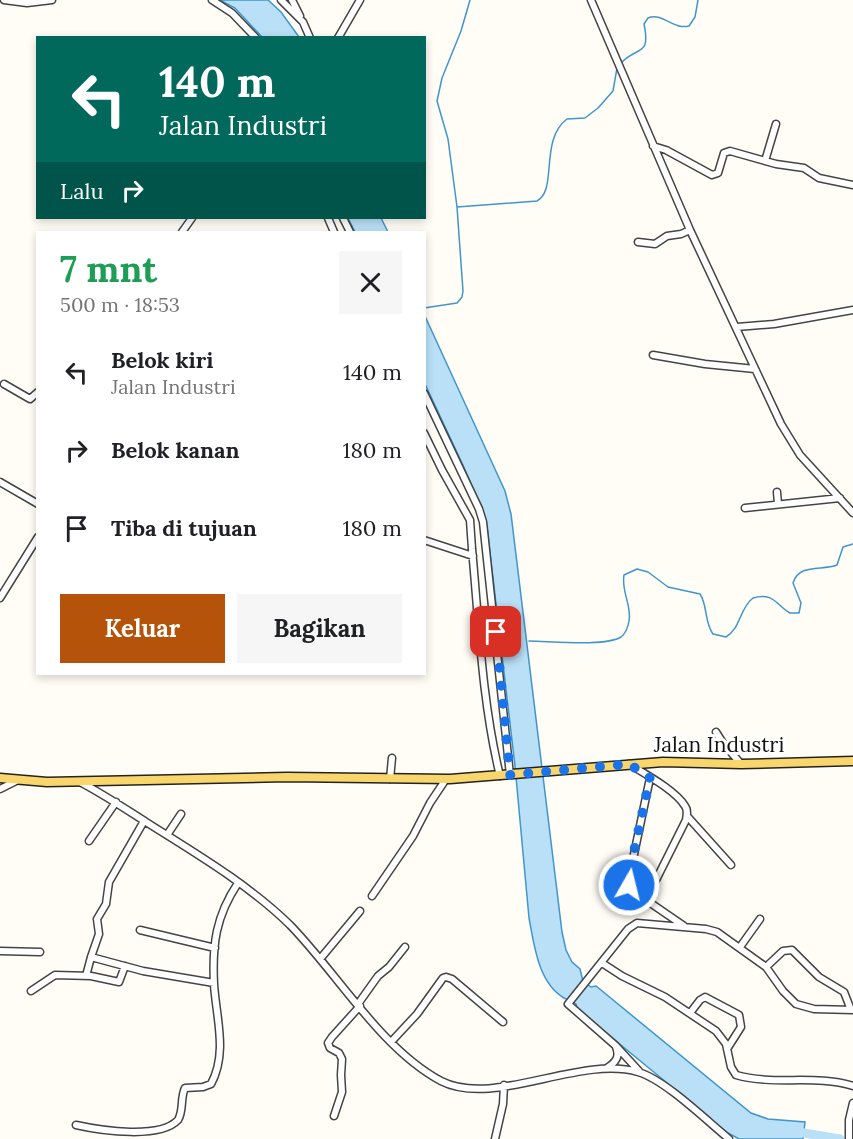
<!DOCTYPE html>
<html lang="id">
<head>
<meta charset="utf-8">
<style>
  :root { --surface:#fff; --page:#f6f6f6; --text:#202124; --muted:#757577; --accent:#b45309 }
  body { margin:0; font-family:Lora,serif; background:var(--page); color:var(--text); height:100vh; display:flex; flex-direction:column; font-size:22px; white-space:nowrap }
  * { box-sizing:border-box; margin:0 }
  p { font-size:20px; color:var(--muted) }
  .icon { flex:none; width:33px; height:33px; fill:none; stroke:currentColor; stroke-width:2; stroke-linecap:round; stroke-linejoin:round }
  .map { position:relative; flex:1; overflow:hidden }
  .sheet { position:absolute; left:36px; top:231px; width:390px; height:444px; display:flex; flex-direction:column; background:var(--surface); border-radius:0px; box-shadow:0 3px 9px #0003 }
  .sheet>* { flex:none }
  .hud { position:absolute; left:36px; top:36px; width:390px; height:183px; border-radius:0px; box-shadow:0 3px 9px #0003; background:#00695c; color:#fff; overflow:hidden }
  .pin { position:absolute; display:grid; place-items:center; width:51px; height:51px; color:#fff; margin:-26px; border-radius:12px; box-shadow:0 3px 9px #0006 }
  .me { position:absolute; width:66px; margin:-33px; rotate:8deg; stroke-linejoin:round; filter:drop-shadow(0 0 4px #0008) }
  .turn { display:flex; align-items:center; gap:21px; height:126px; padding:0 24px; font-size:27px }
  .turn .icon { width:78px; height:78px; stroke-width:2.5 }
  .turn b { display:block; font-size:42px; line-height:51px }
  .then { display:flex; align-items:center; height:57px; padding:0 24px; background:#0003; gap:12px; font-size:22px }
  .round { display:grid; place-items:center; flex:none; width:63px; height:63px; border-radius:0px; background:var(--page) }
  .headline { display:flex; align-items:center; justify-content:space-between; height:102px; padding:0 24px }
  h1 { font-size:36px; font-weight:700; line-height:45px; color:#1e9e55 }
  .action { display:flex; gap:12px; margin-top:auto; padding:12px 24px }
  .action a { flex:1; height:69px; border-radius:0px; background:var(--accent); color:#fff; font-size:24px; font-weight:700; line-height:69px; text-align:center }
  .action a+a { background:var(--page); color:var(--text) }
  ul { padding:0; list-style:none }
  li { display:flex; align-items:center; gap:18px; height:78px; padding:0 24px }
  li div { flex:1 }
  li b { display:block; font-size:22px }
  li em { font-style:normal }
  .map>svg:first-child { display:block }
  .water { fill:#b9e0f7; stroke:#3f96cf; stroke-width:1.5 }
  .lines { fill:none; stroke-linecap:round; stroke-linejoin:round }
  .stream { stroke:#3f96cf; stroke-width:1.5 }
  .river { stroke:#b9e0f7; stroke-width:9 }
  .minor-casing { stroke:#444; stroke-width:9 }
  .major-casing { stroke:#222; stroke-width:11 }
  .minor { stroke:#fff; stroke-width:6 }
  .major { stroke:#f9d66b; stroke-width:8 }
  .route { stroke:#1a73e8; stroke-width:10; stroke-dasharray:0 18 }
  .labels { text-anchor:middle; stroke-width:6; stroke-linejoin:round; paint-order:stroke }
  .street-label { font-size:21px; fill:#111; stroke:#fff }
</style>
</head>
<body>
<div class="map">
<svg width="853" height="1139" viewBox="0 0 853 1139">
  <rect width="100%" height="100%" fill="#fffdf5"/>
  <path class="water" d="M220,0H268L281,12L299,37H262L235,8Z
    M348,218H381L388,232H355Z
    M424,314L505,491L511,514L562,932L566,950L572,962L580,969L583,981L591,987L596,986L751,1113L768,1119L805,1122L803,1139H739L728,1133L577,1009L576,1004C572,1001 568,1000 564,998C538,983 534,944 529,918L515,766L487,527L482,509L462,463L425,384Z"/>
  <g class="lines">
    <path class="stream" d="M620,64C637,45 651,58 644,24L648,18C662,12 673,30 689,26L695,17L698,0
      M457,207L537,201C558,190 539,140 567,119L585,118L598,108L613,91L617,68
      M424,308L457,303L462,297L463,291L457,207L448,139L437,101L442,78L461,31L470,0
      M529,641C549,641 605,647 621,637C626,633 628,627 629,621C632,605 621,592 624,575L637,569L648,572L668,587L700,594C708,606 704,622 713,634L726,637C741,628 739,609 753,598C774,592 776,605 790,613H799L801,603L793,583C799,563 822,571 837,565L843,547L853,544"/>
    <path class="river" d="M792,1131L840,1139"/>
    <defs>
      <path id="minor" d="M4,0L27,3L52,0
        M212,0L232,13L256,38
        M281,0L303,22L310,38
        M292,0L300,16
        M591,0L690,230L781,424L800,455L853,513
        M338,38L360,0
        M653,146L666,150L712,175L718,173L724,153L730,151L776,164L804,168L819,178L853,185
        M765,161L776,124
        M328,218L334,232
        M343,218L350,232
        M182,232L192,218
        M638,242L655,244L667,236L681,234L690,230
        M737,327L774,324L853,310
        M653,355L705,364L755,369
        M4,384L30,399L38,392
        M424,393L479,509L483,522L510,775
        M424,433L442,470L470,520L472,549C479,624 482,702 500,776
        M0,482L38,504
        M777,492L778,504
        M745,508L840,498
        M424,540L473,556
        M0,598L38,537
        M716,732L723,743L741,764
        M629,764C645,774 675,790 685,806C688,810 687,815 686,820L654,884L649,902L684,926
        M390,779L392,758
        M80,782C103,794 124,808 146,822C195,853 248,884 290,925C337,973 381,1049 441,1081C494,1108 579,1055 638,1072C664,1079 707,1121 729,1139
        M0,789L18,780
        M687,816L731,865
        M144,821L109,882L106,904L97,919L99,934L91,957L143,971L214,983
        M167,835L181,814
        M89,841L116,802
        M372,896L413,836L430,803L446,779
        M649,902C636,896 630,892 629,878L650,778
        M140,930L215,948
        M740,947L760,919
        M0,951L40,952
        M320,959L360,911
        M602,963L622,976L665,997L716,1031L726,1044L731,1067L736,1075C775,1086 815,1074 853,1086
        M766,967L783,951L792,950L819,977L844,992L851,1010
        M86,976L91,957
        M31,991L55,975L91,976L119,982L125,966
        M358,1004L378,976L389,967L405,947
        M690,1013L700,1000L705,997L739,1015L741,1027L727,1049
        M391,1042L417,1014L443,978L446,977L452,979L503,1022
        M607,1068C616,1062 620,1057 616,1047
        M639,1071L616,1046L568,1004L628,929L637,923L706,929L717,932L766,967L783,991L796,1004L814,1009L853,1010
        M334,1116L342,1092L341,1075L342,1059L339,1053L330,1048L328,1043L332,1037L360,1006
        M76,1125C103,1131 160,1139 178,1120C184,1110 180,1098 185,1088L203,1087L211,1084C228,1053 216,1017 214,984C212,944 216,916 238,883
        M495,1139L503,1104L504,1085
        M849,1139V1120L853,1103"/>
      <path id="major" d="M0,778L47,782L287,777L450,779L663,762L741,764L853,761"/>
    </defs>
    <use href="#minor" class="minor-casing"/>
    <use href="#major" class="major-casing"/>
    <use href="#minor" class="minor"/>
    <use href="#major" class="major"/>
  </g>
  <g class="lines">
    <path class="route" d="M496,632L510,775L629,764L650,778L630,870L629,885"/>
  </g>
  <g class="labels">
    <g class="street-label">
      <text x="719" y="752">Jalan Industri</text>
    </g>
  </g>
</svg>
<div class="pin" style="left:496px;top:632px;background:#d93025"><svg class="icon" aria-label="arrive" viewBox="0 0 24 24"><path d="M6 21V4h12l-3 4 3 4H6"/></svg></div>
<svg class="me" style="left:629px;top:885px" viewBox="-20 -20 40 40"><circle r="17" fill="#1a73e8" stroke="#fff" stroke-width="3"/><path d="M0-11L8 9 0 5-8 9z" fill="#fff"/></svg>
<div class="hud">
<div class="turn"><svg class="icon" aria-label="left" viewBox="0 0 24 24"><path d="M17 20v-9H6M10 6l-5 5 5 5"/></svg><div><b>140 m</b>Jalan Industri</div></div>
<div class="then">Lalu<svg class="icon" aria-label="right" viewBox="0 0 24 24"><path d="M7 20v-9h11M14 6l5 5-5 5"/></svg></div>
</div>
<section class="sheet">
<div class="headline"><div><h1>7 mnt</h1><p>500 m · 18:53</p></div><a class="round"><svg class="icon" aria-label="close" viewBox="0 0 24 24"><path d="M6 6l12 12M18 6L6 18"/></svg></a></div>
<ul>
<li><svg class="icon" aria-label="left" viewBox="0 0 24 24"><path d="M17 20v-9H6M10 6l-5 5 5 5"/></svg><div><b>Belok kiri</b><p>Jalan Industri</p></div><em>140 m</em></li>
<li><svg class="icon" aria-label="right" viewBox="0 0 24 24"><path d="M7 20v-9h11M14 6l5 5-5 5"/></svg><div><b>Belok kanan</b></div><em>180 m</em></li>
<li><svg class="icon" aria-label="arrive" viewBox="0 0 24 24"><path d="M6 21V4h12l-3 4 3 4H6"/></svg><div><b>Tiba di tujuan</b></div><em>180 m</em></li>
</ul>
<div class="action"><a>Keluar</a><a>Bagikan</a></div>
</section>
</div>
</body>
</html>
